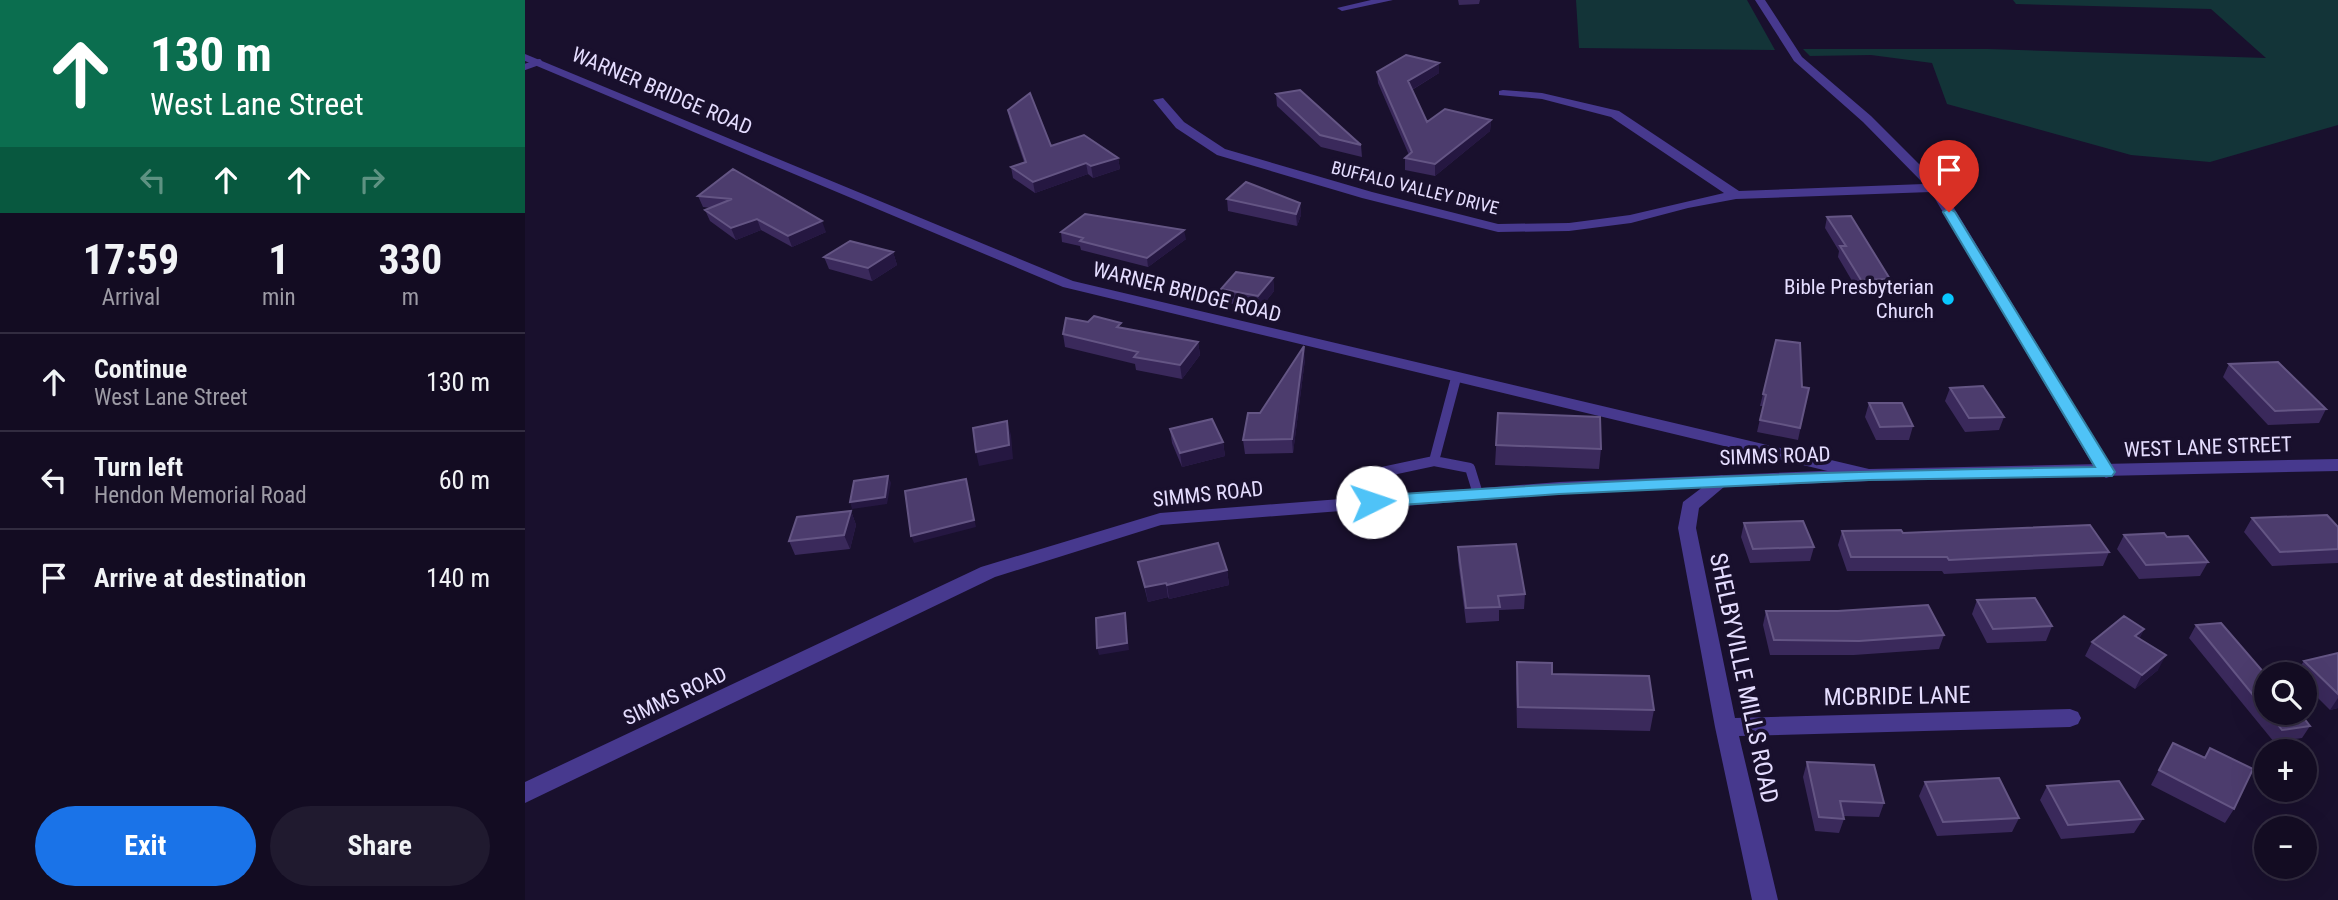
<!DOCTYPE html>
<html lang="en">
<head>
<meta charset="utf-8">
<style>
  :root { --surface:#130c22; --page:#201a2f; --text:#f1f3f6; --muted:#9d9ba5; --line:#322c40; --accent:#1a73e8 }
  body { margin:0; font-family:"Roboto Condensed",sans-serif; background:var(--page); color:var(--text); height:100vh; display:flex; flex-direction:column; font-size:26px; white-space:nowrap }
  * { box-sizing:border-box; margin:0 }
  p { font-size:23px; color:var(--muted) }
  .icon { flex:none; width:38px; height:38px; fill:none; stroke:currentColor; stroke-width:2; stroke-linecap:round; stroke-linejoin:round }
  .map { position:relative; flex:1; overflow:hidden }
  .panel { display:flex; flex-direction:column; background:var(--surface); width:525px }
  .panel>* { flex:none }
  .guide { background:#0b6e4f; color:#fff; overflow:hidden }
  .buttons { position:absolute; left:1729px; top:662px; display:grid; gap:14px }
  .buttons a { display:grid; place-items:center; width:63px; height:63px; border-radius:50%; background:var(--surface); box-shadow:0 7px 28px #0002,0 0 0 2px var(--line); font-size:35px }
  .pin { position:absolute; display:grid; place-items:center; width:60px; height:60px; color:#fff; margin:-72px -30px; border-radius:50% 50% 50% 0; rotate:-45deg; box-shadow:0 0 7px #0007 }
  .pin .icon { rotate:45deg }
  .me { position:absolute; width:77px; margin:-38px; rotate:86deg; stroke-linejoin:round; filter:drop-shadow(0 0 5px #0008) }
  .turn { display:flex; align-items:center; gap:24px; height:147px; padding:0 35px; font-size:32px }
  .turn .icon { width:91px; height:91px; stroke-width:2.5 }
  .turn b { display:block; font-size:49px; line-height:60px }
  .lanes { display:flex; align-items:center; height:66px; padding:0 35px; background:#0003; justify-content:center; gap:35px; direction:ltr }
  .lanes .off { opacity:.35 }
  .eta { display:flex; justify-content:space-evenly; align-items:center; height:119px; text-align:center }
  .eta b { font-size:42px; font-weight:700; line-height:49px }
  .action { display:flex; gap:14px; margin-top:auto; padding:14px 35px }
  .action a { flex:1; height:80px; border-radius:42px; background:var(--accent); color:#fff; font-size:28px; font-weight:700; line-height:80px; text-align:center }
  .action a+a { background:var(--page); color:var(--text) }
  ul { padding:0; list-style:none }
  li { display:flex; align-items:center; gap:21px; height:98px; padding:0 35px; border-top:2px solid var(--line) }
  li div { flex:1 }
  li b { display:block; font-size:26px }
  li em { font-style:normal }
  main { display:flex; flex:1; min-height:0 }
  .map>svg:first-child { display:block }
  .green { fill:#133438 }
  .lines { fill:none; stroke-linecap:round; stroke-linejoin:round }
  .service-far1 { stroke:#47398e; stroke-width:6 }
  .service { stroke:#47398e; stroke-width:10 }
  .minor { fill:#47398e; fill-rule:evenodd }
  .tertiary { fill:#47398e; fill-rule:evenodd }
  .wall { fill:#3a295b }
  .shaded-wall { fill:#251741 }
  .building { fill:#4c3c6d; stroke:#645584; stroke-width:2 }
  .route { fill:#4fc3f7; stroke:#337fa1; stroke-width:2 }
  .poi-dot { fill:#09c7ff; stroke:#19102d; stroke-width:2.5 }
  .labels { text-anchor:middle; stroke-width:7; stroke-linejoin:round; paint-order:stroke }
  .far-street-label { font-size:18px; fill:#e5ddff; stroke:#19102d }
  .street-label { font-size:21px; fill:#e5ddff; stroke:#19102d }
  .poi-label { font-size:21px; fill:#e5ddff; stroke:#19102d; text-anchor:end }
  .near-street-label { font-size:24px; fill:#e5ddff; stroke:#19102d }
</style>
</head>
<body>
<main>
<section class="panel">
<div class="guide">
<div class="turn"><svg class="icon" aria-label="ahead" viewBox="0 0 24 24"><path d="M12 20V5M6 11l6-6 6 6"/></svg><div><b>130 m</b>West Lane Street</div></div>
<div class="lanes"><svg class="icon off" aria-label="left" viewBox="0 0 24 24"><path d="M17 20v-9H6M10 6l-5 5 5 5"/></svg><svg class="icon" aria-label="ahead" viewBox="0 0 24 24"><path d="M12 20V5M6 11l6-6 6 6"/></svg><svg class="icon" aria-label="ahead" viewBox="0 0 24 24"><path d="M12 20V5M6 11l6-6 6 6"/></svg><svg class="icon off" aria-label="right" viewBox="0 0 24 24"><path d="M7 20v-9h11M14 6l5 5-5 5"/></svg></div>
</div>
<div class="eta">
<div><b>17:59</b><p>Arrival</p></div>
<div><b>1</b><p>min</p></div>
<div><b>330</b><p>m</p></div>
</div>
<ul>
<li><svg class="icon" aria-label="ahead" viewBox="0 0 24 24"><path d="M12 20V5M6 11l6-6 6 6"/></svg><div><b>Continue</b><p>West Lane Street</p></div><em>130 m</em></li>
<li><svg class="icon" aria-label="left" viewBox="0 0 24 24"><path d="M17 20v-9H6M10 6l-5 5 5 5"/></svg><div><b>Turn left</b><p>Hendon Memorial Road</p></div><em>60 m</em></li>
<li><svg class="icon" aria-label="arrive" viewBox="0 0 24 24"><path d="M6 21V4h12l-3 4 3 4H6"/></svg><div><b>Arrive at destination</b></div><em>140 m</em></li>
</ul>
<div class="action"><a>Exit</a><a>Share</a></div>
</section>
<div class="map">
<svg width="1813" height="900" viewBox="0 0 1813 900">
  <rect width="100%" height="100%" fill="#19102d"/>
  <path class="green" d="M1051,0H1222L1250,50L1054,48Z
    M1488,0H1813V125L1685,162L1606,155L1422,104L1407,63L1346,55L1285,56L1278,49H1463L1741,58L1686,9L1491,4Z"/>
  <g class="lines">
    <path class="service-far1" d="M0,67L14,62"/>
    <path class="service" d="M909,461L945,468L953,494
      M847,502L848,474L909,461L931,378"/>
    <path class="minor" d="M846,0H868L817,11L812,8Z
      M1230,0H1240L1277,57L1346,116L1415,185L1590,472L1587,476L1581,478L1572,472L1406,192L1211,199L1163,208L1106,223L1044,231L973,232L837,198L692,155L651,128L628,100L638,98L659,122L700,149L847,192L973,224L1044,223L1105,215L1199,193L1086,117L1017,99L974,95V91L978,90L1017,93L1094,111L1214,191L1399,184L1338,122L1269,61Z
      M0,54L548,281L1344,469L1353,475L1344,481L538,287L0,61Z
      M1197,475L1206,481L1174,508L1171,528L1210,718L1545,709L1553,712L1556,718L1553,724L1545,727L1214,736L1253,900H1227L1190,727L1153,528L1158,502L1191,477Z"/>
    <path class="tertiary" d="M1813,459V471L1344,481L1034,494L636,525L470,577L0,803V782L456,567L635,513L1034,482L1344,469Z"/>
  </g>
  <path class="wall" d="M933,0H955L954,4L934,5Z
    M914,63V73L887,90L902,122L966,120L965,131L910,176L880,170V158L884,155L853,83L852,72Z
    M751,94L836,145L837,157L796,147L752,106Z
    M483,110L526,146L593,158L595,169L568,178L563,174L510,193L488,178L486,167L499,162L485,121Z
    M208,169L301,232L267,247L236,230L211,240L185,221L180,210L186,208L178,207L173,196Z
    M702,199L775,203L776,215L772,226L703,211Z
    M1302,217L1365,279L1362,290L1333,291L1313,257L1314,251L1300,228Z
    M536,232L661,239L623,267L556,250L555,246L537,242Z
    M368,252L372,265L347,281L304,269L299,257Z
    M748,278L749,291L735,309L697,302L696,289Z
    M597,328L673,342L675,355L657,379L611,370L610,364L540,347L538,334Z
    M780,359L768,453L720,454L718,440L735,413Z
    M1704,364L1801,409L1794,423L1743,425L1698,377Z
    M1284,388L1273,440L1232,432L1238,406H1235L1238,394Z
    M1425,388L1479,417L1474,430L1440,432L1420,401Z
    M1344,403L1388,426L1384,440H1351L1340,417Z
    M973,413L1076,449L1074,469L970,465Z
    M645,429L698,442L700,456L657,467L647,443Z
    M326,511L331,525L325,549L270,555L264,541Z
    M1727,518L1813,527V563L1747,566L1719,532Z
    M1219,523L1289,547L1285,561L1225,563L1216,537Z
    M1317,531L1378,533L1584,552L1578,566L1419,574L1417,571H1322L1313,545Z
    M1599,535L1642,537L1683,562L1675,576L1614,579L1592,549Z
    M933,547L1000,594L999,609L974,610V621L941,623L933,561Z
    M613,562L702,570L704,585L644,599L643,597L623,602Z
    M1452,600L1527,626L1521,641L1462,643L1447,614Z
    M1241,611H1313L1419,635L1414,649L1329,655H1245L1238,625Z
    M1671,625L1741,675V712H1774L1785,726L1777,738L1749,742L1664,638Z
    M1619,629L1614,639L1633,670L1610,689L1560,656L1567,642Z
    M1813,653V708L1805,710L1780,685V674H1770L1779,661Z
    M992,662L1129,710L1125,731L992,728L991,683Z
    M1648,743L1679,758L1685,748L1709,809L1700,823L1626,785Z
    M1282,762L1359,803L1354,817L1318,816L1319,819L1314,833L1290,831L1278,777Z
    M1400,782L1494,818L1487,832L1412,836L1394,796Z
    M1522,786L1618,819L1609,833L1536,839L1515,800Z"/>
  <path class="shaded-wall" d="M914,63V73L883,92V81Z
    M966,120L965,131L910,176V164Z
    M593,158L595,169L568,178L566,166Z
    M561,163L563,174L510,193L508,182Z
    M775,203L776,215L772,226L771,214Z
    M232,219L236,230L211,240L206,228Z
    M297,221L301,232L267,247L263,236Z
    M659,230L661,239L623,267L622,258Z
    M368,252L372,265L347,281L343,268Z
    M748,278L749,291L735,309L733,296Z
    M673,342L675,355L657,379L655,365Z
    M779,346L780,359L768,453L767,439Z
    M482,421L486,435L488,459L454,466L451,452Z
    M698,442L700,456L657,467L655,453Z
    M363,476L366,483L362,504L327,509L325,502Z
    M441,479L451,527L389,543L386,536Z
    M326,511L331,525L325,549L319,535Z
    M702,570L704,585L644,599L642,585Z
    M641,583L643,597L623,602L620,587Z
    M600,613L604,650L574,655L572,648Z
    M1619,629L1612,643L1610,636Z
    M1641,655L1633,670L1610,689L1617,675Z
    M1813,698V708L1805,710Z"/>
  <path class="building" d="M881,55L914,63L883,81L902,122L920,109L966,120L910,164L880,158L887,152L852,72Z
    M775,90L836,145L795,135L751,94Z
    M505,93L526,146L559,135L593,158L566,166L561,163L508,182L486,167L501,162L483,110Z
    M208,169L297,221L263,236L232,219L206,228L180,210L207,199L173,196Z
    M721,182L775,203L771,214L702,199Z
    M560,214L659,230L622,258L555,241L558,238L536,232Z
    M1326,216L1365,279L1336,280L1315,246H1321L1302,217Z
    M325,241L368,252L343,268L299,257Z
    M711,272L748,278L733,296L696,289Z
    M569,316L596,323L592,327L673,342L655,365L609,357L613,352L538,334L541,318L563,322Z
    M1251,340L1275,343L1277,387L1284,388L1275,428L1235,420L1241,395L1238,394Z
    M779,346L767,439L718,440L723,413H735Z
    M1753,362L1801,409L1750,411L1704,364Z
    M1458,386L1479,417L1444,418L1425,388Z
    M1344,403H1377L1388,426L1355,427Z
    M973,413L1075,417L1076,449L971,445Z
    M687,419L698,442L655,453L645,429Z
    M482,421L484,445L451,452L448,428Z
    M363,476L360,497L325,502L329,481Z
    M441,479L449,520L386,536L380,491Z
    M326,511L319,535L264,541L272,517Z
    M1802,515L1813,527V549L1755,552L1727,518Z
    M1278,521L1289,547L1228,549L1219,523Z
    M1565,525L1584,552L1424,560L1422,557H1326L1317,531L1376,530L1378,533Z
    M1639,533L1642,537L1663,536L1683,562L1621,565L1599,535Z
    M693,543L702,570L642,585L641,583L620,587L613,562Z
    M991,544L1000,594L973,596L975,607L941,608L933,547Z
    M1510,598L1527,626L1468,629L1452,600Z
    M1403,605L1419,635L1334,641L1249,640L1241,611H1313Z
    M600,613L602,643L572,648L571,618Z
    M1599,616L1619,629L1610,636L1641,655L1617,675L1567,642Z
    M1696,623L1741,675V711L1671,625Z
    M1813,653V694L1779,661Z
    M992,662L1027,663V674L1124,676L1129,710L993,707Z
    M1743,712H1774L1785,726L1757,730Z
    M1648,743L1680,758L1685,748L1728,769L1709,809L1634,770Z
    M1282,762L1349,765L1359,803L1315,801L1319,819L1294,817Z
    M1474,778L1494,818L1418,822L1400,782Z
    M1594,781L1618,819L1543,825L1522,786Z"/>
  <path class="route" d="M1424,208L1430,212L1590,472L1587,476L1344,480L1034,494L847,507L839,502L847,496C1088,479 1329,470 1570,467L1418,212Z"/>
  <circle class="poi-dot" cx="1423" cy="299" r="7"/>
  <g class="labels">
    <g class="far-street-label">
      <text transform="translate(890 188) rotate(14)" y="6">BUFFALO VALLEY DRIVE</text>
    </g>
    <g class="street-label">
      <text transform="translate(137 91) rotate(23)" y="7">WARNER BRIDGE ROAD</text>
      <text transform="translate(662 292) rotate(14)" y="7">WARNER BRIDGE ROAD</text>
      <text transform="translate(1683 447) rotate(-2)" y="7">WEST LANE STREET</text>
      <text transform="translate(1250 456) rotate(-2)" y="7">SIMMS ROAD</text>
      <text transform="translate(683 494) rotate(-6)" y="7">SIMMS ROAD</text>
      <text transform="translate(150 696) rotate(-25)" y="7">SIMMS ROAD</text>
    </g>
    <g class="poi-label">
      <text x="1409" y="294">Bible Presbyterian<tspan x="1409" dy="24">Church</tspan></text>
    </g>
    <g class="near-street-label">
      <text transform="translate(1219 678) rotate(78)" y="8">SHELBYVILLE MILLS ROAD</text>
      <text transform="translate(1372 696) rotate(-1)" y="8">MCBRIDE LANE</text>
    </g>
  </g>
</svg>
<div class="buttons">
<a><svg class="icon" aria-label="search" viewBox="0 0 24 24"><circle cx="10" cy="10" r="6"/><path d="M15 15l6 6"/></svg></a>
<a>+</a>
<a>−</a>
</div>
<div class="pin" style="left:1424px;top:212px;background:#d93025"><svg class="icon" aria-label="arrive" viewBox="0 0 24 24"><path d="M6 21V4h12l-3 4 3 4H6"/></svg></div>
<svg class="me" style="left:847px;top:502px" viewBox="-20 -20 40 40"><circle r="19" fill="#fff"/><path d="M0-13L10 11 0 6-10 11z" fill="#4fc3f7"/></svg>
</div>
</main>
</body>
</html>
